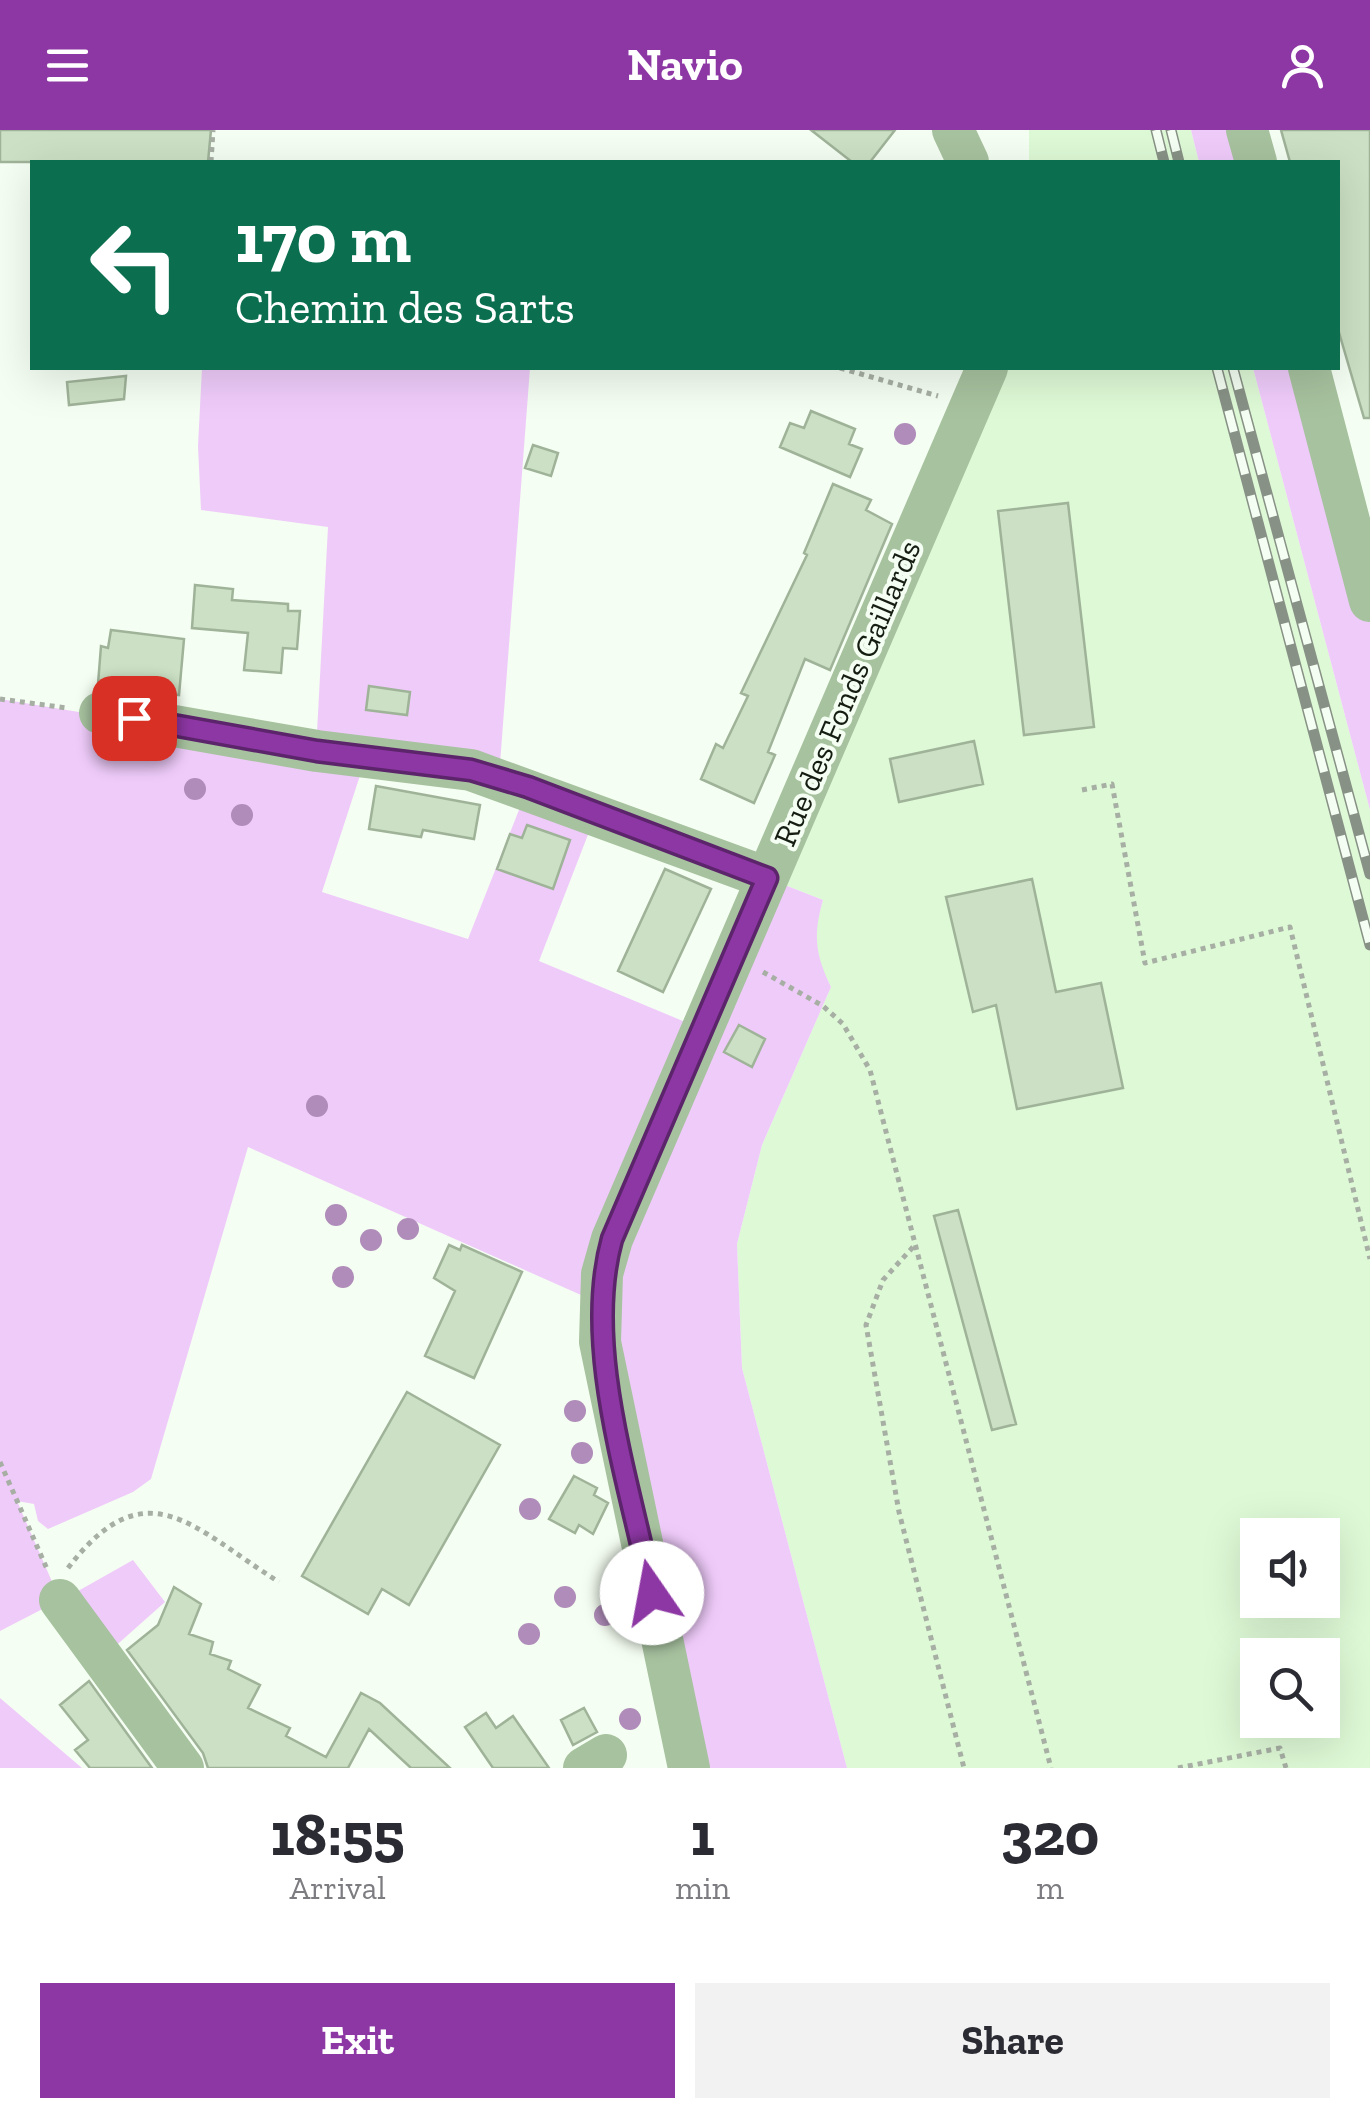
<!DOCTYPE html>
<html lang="en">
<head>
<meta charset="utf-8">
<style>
  :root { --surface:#fff; --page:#f2f2f3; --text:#2b2b33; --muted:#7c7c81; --accent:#8d37a4 }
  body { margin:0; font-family:"Zilla Slab",serif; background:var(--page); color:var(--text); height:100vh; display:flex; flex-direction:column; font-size:38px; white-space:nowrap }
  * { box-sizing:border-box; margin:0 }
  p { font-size:32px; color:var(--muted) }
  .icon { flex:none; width:55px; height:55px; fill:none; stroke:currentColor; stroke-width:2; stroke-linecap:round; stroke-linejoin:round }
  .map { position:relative; height:1638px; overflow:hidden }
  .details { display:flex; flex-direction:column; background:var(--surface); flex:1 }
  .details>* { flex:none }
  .guide { position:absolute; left:30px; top:30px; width:1310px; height:210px; border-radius:0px; box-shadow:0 10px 40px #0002; background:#0b6e4f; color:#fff; overflow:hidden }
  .buttons { position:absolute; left:1240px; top:1388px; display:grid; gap:20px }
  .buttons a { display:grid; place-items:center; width:100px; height:100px; border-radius:0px; background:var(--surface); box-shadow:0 10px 40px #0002; font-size:50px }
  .pin { position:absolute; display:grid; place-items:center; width:85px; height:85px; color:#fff; margin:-42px; border-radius:20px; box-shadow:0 5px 15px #0006 }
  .me { position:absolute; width:110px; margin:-55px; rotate:348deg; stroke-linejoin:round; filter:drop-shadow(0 0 8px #0008) }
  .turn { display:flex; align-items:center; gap:35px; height:210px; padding:0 40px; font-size:45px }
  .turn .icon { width:130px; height:130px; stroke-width:2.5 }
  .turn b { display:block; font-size:70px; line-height:85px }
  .eta { display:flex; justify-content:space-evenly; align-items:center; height:170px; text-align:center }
  .eta b { font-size:60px; font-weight:700; line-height:70px }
  .primary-button { display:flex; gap:20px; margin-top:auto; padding:20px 40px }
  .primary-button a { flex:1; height:115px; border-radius:0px; background:var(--accent); color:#fff; font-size:40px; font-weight:700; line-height:115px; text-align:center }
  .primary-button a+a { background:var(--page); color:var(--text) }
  header { display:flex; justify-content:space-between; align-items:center; height:130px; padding:0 40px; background:var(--accent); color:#fff; font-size:45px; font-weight:700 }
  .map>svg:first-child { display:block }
  .built { fill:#def9d6; fill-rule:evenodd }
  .green { fill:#efcbfa }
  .building { fill:#cbe0c4; stroke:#9fb399; stroke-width:2.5 }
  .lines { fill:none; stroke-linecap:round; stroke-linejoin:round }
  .path { stroke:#a7afa4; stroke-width:5; stroke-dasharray:5 5; stroke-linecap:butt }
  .minor { stroke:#a7c29f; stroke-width:42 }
  .rail-casing { stroke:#889186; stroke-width:11 }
  .rail { stroke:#f5fef2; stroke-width:8; stroke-dasharray:22; stroke-linecap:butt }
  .tree { fill:#af8cb9 }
  .route-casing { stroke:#5c246b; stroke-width:25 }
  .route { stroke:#8d37a4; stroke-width:18 }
  .labels { text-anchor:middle; stroke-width:8; stroke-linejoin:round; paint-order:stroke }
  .street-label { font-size:32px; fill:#151d13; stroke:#f5fef2 }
</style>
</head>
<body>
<header><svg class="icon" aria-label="menu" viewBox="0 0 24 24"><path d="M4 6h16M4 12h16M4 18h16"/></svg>Navio<svg class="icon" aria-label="person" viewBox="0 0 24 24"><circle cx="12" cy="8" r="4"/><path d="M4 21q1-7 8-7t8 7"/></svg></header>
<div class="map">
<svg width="1370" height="1638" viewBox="0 0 1370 1638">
  <rect width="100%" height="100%" fill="#f5fef2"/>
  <path class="built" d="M1029,0H1191L1199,32H1029Z
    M987,238H1253L1370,680V1638H847L742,1238L737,1114L762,1015L831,857L816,826L815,798L823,770L767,748ZM1258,1405H1322V1470H1258ZM1258,1525H1322V1590H1258Z"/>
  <path class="green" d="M1191,0H1244L1252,32H1199Z
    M202,238H530L499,647L366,627L322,762L468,809L528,657L596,684L539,831L702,899L767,748L823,770C813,805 815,824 831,857L762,1015L737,1114L742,1238L847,1638H689L599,1173L248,1017L151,1349L133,1362L48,1399L38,1391L34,1374L17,1371L60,1470L0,1501V569L316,621L328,397L201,380L198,316Z
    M1253,238H1306L1370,483V680Z
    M133,1430L165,1472L111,1520L71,1465Z
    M0,1568L82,1638H0Z"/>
  <path class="building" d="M0,0H211L208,32H0Z
    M811,0H895L870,32H852Z
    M1281,0H1370V288H1364L1338,199V32H1290Z
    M126,246L124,269L69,275L67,252Z
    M811,281L855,299L849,314L862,319L850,347L780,317L790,293L804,298Z
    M533,315L558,323L551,346L525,338Z
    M833,354L871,370L866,380L892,394L830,540L805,529L768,622L775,625L754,673L701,649L716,614L723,618L748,566L741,563L807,425L804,423Z
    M1068,373L1094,597L1024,605L998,381Z
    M195,455L233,459L232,470L288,474V481H300L297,519L283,518L281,543L244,540L248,503L192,498Z
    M111,500L184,509L179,565L98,554L101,516L108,518Z
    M369,556L410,562L407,585L366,580Z
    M974,611L983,654L899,672L890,629Z
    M376,656L480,675L474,709L423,700L421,707L369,699Z
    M527,695L570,710L553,759L497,739L510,704L522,708Z
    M665,739L711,759L663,862L618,841Z
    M1032,749L1056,862L1101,853L1123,958L1017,979L996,875L973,882L946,767Z
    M739,895L765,909L752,937L724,922Z
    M958,1080L1016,1294L992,1300L934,1086Z
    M449,1115L460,1120L462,1115L522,1142L474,1248L425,1226L455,1161L434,1148Z
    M407,1262L500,1315L409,1475L382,1459L368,1484L302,1446Z
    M574,1346L597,1358L594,1365L608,1373L593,1404L579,1395L575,1403L549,1389Z
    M174,1457L201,1474L189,1504L213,1512L210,1524L231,1531L228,1539L260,1555L248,1578L290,1598L286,1606L326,1627L361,1563L380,1573L450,1638H411L369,1599L348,1638H208L203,1623L127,1520L158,1495Z
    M89,1551L152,1638H90L75,1620L88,1610L60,1575Z
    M584,1578L597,1602L573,1615L561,1590Z
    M486,1583L496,1598L513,1586L549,1638H493L465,1597Z"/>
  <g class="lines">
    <path class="path" d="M211,32L213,0
      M840,238L938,266
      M0,569L67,578
      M1082,660L1112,654L1145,833L1290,797L1370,1129
      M763,842L823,876L843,894L870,940L1051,1638
      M913,1117L883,1150L866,1195L899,1382L964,1638
      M0,1332L47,1439
      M68,1438C146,1336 193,1398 279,1452
      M1178,1638L1280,1618L1286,1638"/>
    <path class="minor" d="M953,0L968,32
      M1247,0L1256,32
      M1309,238L1370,471
      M100,583L317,621L471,640L767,748
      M60,1470L183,1638
      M584,1638L606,1625
      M689,1638L600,1212L602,1144L612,1109L987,238"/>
    <defs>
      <path id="rail" d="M1156,0L1164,32
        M1171,0L1179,32
        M1217,238L1370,815
        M1233,238L1370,744"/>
    </defs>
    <use href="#rail" class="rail-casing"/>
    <use href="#rail" class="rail"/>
  </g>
  <g class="tree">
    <circle cx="905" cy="304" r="11"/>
    <circle cx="195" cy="659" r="11"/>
    <circle cx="242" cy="685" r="11"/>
    <circle cx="317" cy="976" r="11"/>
    <circle cx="336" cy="1085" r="11"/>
    <circle cx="408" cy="1099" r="11"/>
    <circle cx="371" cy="1110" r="11"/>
    <circle cx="343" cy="1147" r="11"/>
    <circle cx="575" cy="1281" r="11"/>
    <circle cx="582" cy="1323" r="11"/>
    <circle cx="530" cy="1379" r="11"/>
    <circle cx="565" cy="1467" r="11"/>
    <circle cx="605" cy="1485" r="11"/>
    <circle cx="529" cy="1504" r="11"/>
    <circle cx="630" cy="1589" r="11"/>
  </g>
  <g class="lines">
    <defs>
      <path id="route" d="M134,588L317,621L471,640L528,657L767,748L612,1109C582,1217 630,1354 652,1463"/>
    </defs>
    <use href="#route" class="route-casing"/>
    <use href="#route" class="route"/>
  </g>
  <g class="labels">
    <g class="street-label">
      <text transform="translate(847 563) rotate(-67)" y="11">Rue des Fonds Gaillards</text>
    </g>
  </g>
</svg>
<div class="buttons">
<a><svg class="icon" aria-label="sound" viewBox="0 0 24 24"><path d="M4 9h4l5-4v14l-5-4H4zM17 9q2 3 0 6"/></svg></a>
<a><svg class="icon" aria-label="search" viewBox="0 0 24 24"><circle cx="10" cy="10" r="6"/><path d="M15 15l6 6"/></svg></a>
</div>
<div class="pin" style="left:134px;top:588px;background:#d93025"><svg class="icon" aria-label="arrive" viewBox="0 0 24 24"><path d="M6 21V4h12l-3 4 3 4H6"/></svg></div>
<svg class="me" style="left:652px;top:1463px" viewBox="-20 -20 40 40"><circle r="19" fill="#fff"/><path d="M0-13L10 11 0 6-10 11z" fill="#8d37a4"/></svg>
<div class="guide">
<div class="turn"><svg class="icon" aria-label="left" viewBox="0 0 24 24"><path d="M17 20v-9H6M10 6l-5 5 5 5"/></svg><div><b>170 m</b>Chemin des Sarts</div></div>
</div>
</div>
<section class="details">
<div class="eta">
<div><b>18:55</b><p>Arrival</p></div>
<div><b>1</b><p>min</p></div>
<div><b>320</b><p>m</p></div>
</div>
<div class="primary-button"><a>Exit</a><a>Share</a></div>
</section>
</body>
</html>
